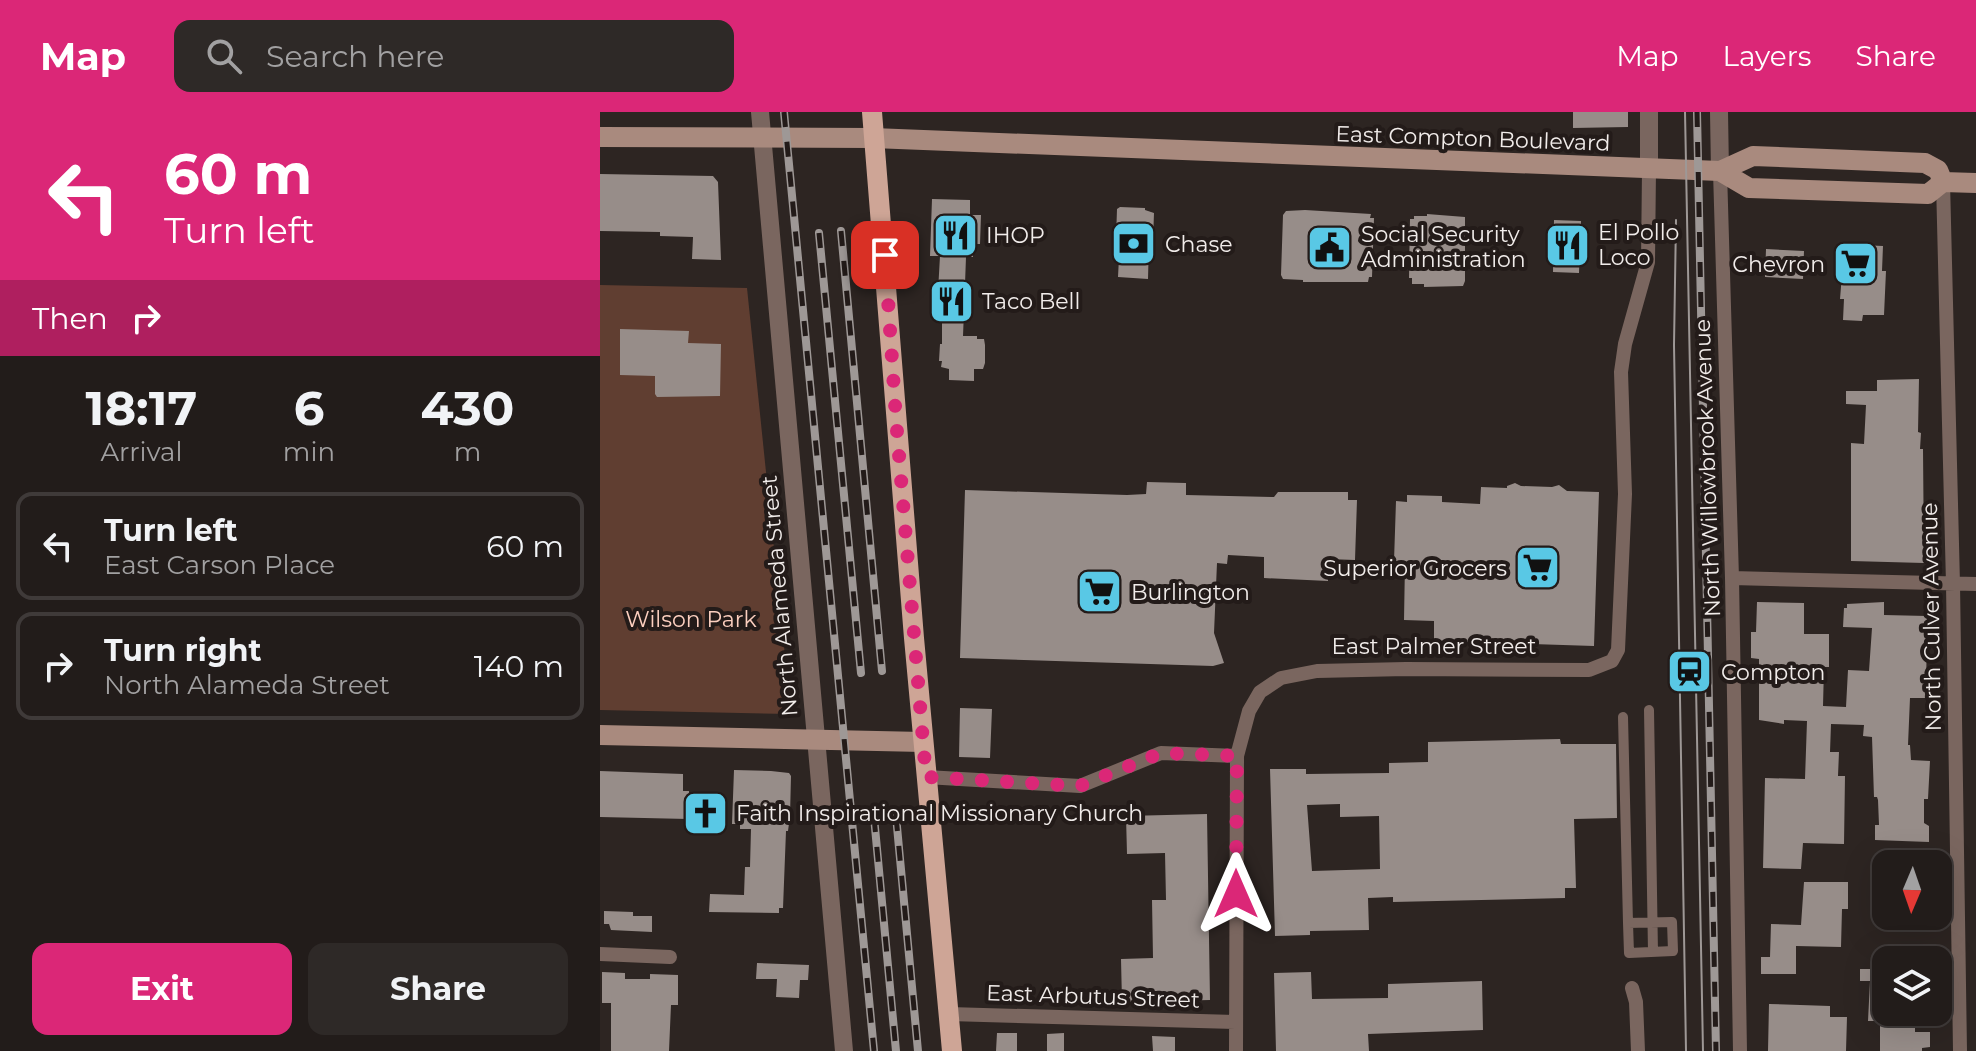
<!DOCTYPE html>
<html lang="en">
<head>
<meta charset="utf-8">
<style>
  :root { --surface:#221c1a; --page:#2e2927; --text:#f1f3f6; --muted:#a2a1a2; --line:#3f3a39; --accent:#db2777 }
  body { margin:0; font-family:Montserrat,sans-serif; background:var(--page); color:var(--text); height:100vh; display:flex; flex-direction:column; font-size:30px; white-space:nowrap }
  * { box-sizing:border-box; margin:0 }
  p { font-size:26px; color:var(--muted) }
  .icon { flex:none; width:44px; height:44px; fill:none; stroke:currentColor; stroke-width:2; stroke-linecap:round; stroke-linejoin:round }
  .map { position:relative; flex:1; overflow:hidden }
  .drawer { display:flex; flex-direction:column; background:var(--surface); width:600px }
  .drawer>* { flex:none }
  .hud { background:#db2777; color:#fff; overflow:hidden }
  .needle { width:52px; rotate:182deg }
  .fabs { position:absolute; left:1272px; top:738px; display:grid; gap:16px }
  .fabs a { display:grid; place-items:center; width:80px; height:80px; border-radius:16px; background:var(--surface); box-shadow:0 8px 32px #0002,0 0 0 2px var(--line); font-size:40px }
  .pin { position:absolute; display:grid; place-items:center; width:68px; height:68px; color:#fff; margin:-34px; border-radius:16px; box-shadow:0 4px 12px #0006 }
  .me { position:absolute; width:88px; margin:-44px; rotate:0deg; stroke-linejoin:round; filter:drop-shadow(0 0 6px #0008) }
  .turn { display:flex; align-items:center; gap:28px; height:168px; padding:0 32px; font-size:36px }
  .turn .icon { width:104px; height:104px; stroke-width:2.5 }
  .turn b { display:block; font-size:56px; line-height:68px }
  .then { display:flex; align-items:center; height:76px; padding:0 32px; background:#0003; gap:16px; font-size:30px }
  .eta { display:flex; justify-content:space-evenly; align-items:center; height:136px; text-align:center }
  .eta b { font-size:48px; font-weight:700; line-height:56px }
  .button { display:flex; gap:16px; margin-top:auto; padding:16px 32px }
  .button a { flex:1; height:92px; border-radius:16px; background:var(--accent); color:#fff; font-size:32px; font-weight:700; line-height:92px; text-align:center }
  .button a+a { background:var(--page); color:var(--text) }
  ul { padding:0; list-style:none }
  li { display:flex; align-items:center; gap:24px; height:108px; margin:0 16px 12px; padding:0 16px; border:4px solid var(--line); border-radius:16px }
  li div { flex:1 }
  li b { display:block; font-size:30px }
  li em { font-style:normal }
  header { display:flex; align-items:center; gap:48px; box-sizing:border-box; height:112px; padding:0 40px; background:var(--accent); color:#fff }
  header strong { font-size:38px }
  nav { display:flex; gap:44px; margin-inline-start:auto; font-size:28px }
  .search { width:560px; height:72px; background:var(--page); display:flex; align-items:center; gap:20px; box-sizing:border-box; padding:0 28px; border-radius:16px; color:var(--muted); font-size:30px }
  main { display:flex; flex:1; min-height:0 }
  .map>svg:first-child { display:block }
  .green { fill:#603e31 }
  .building { fill:#978d89; fill-rule:evenodd }
  .lines { fill:none; stroke-linecap:round; stroke-linejoin:round }
  .pedestrian { stroke:#7a665f; stroke-width:10 }
  .minor { stroke:#7a665f; stroke-width:14 }
  .tertiary { stroke:#7a665f; stroke-width:18 }
  .secondary { stroke:#a98a7e; stroke-width:20 }
  .primary { stroke:#cea596; stroke-width:20 }
  .tram { stroke:#9e9896; stroke-width:2 }
  .rail-casing { stroke:#9e9896; stroke-width:8 }
  .rail { stroke:#231b19; stroke-width:5; stroke-dasharray:15; stroke-linecap:butt }
  .route { stroke:#db2777; stroke-width:14; stroke-dasharray:0 25.2 }
  .labels { text-anchor:middle; stroke-width:8; stroke-linejoin:round; paint-order:stroke }
  .street-label { font-size:22px; fill:#f1ecea; stroke:#231b19 }
  .poi-label { font-size:22px; fill:#f1ecea; stroke:#231b19; text-anchor:start }
  .park-label { font-size:22px; fill:#fccfbf; stroke:#231b19 }
</style>
</head>
<body>
<header>
<strong>Map</strong>
<div class="search"><svg class="icon" aria-label="search" viewBox="0 0 24 24"><circle cx="10" cy="10" r="6"/><path d="M15 15l6 6"/></svg>Search here</div>
<nav><a>Map</a><a>Layers</a><a>Share</a></nav>
</header>
<main>
<section class="drawer">
<div class="hud">
<div class="turn"><svg class="icon" aria-label="left" viewBox="0 0 24 24"><path d="M17 20v-9H6M10 6l-5 5 5 5"/></svg><div><b>60 m</b>Turn left</div></div>
<div class="then">Then<svg class="icon" aria-label="right" viewBox="0 0 24 24"><path d="M7 20v-9h11M14 6l5 5-5 5"/></svg></div>
</div>
<div class="eta">
<div><b>18:17</b><p>Arrival</p></div>
<div><b>6</b><p>min</p></div>
<div><b>430</b><p>m</p></div>
</div>
<ul>
<li><svg class="icon" aria-label="left" viewBox="0 0 24 24"><path d="M17 20v-9H6M10 6l-5 5 5 5"/></svg><div><b>Turn left</b><p>East Carson Place</p></div><em>60 m</em></li>
<li><svg class="icon" aria-label="right" viewBox="0 0 24 24"><path d="M7 20v-9h11M14 6l5 5-5 5"/></svg><div><b>Turn right</b><p>North Alameda Street</p></div><em>140 m</em></li>
</ul>
<div class="button"><a>Exit</a><a>Share</a></div>
</section>
<div class="map">
<svg width="1376" height="939" viewBox="0 0 1376 939">
  <rect width="100%" height="100%" fill="#2d2522"/>
  <path class="green" d="M0,173L147,176L191,602L0,598Z"/>
  <path class="building" d="M973,0H1028V15L973,16Z
    M0,62L113,64L118,70L121,148L92,147L93,125L60,124V120L0,119Z
    M332,87L370,88V103H381L380,132H373V145H366L364,199L363,224H377V227H384L385,233V251L383,257H374V269L349,268V257L341,255L342,249H339L340,232H342V206H338L337,197L340,144H330Z
    M520,95L545,96V98L554,101L553,129H549L548,167L518,165L520,127H516L517,97Z
    M705,98L771,102L770,106H774L772,165H769L768,170H703V168L683,167L681,163L683,103L686,99Z
    M827,102L865,105V169L863,174L824,175V172H812V166H809L810,107H814V104H827Z
    M954,108L981,109L979,161L953,160Z
    M1261,133L1283,134L1282,159H1286L1284,203H1263L1262,209L1243,208L1244,187H1240L1244,138H1255Z
    M1166,137L1204,139L1203,167L1165,165Z
    M20,217L89,219L88,231L121,232L120,284L57,285L55,282V264L20,263Z
    M1319,267L1318,320L1321,321L1320,337H1323L1324,451L1251,449V331L1264,332L1266,293L1246,292V279H1277V268Z
    M547,370L586,371V383L674,385L678,380H748V388H757L755,448L728,447V469L664,466V445L628,443L627,452L617,451L614,521L624,551L613,554L360,546L365,378L527,383L546,382Z
    M915,371L921,374L952,375L959,373L967,379L999,380L994,534L834,529V509L804,508L805,450L794,449L796,389L807,390V383L842,384V390L880,392L881,375L907,376V374Z
    M1157,490L1204,491V522H1229V555H1224L1223,594L1246,595L1248,558L1269,559L1272,516L1243,515L1244,496H1247V492L1284,490V503L1327,504L1326,586H1310L1308,633H1310L1311,648L1330,649L1328,687H1324V711L1329,714V730L1275,728V713H1279L1278,688L1277,685H1274L1272,625L1263,624L1264,613L1231,612L1230,640H1239L1238,664H1245L1244,732L1203,731L1201,757L1163,756L1165,666L1205,667L1207,609L1184,608V612L1159,608V547L1151,546V520H1156Z
    M360,596L392,597L390,646L359,645Z
    M960,627L961,632H1016L1017,706L974,707L976,776H965V786L793,790V785L768,786L769,818L710,819V823L675,824L670,657H706V662L789,661V651L828,650V630ZM740,692V705L779,704L780,757L712,759L707,693Z
    M134,658L171,659L189,661L191,664L190,704L188,719H186L183,796H179V801L109,800L110,782L144,783L145,755H150L151,717H140V712H132Z
    M0,659L83,662V679H89L88,707L0,705Z
    M607,702L610,888L522,890L521,847L553,846L552,788H566L565,741L527,742L526,704Z
    M1204,770H1248V797H1242L1241,835L1196,834V862H1161V845H1170L1171,812L1201,813Z
    M4,799L33,800V804H52V820L11,818L9,812H4Z
    M157,851L209,853L208,868H200L199,886L176,885L177,867H156Z
    M1260,857H1286V900H1315V920H1330V935L1322,936V939H1280V909H1268L1270,869H1260Z
    M2,860L25,861V867H50V862L78,863V893H71L69,939H11V891H2Z
    M711,860L712,887L788,886V872L882,869L883,918L768,922L769,939H676L674,861Z
    M1169,892L1230,894V905H1247L1246,939H1168Z
    M397,921H417V939H396Z
    M464,921V939H447V922Z
    M552,924L575,925V939H553Z"/>
  <g class="lines">
    <path class="pedestrian" d="M1049,598L1053,840
      M1023,605L1028,811L1029,841L1073,839L1072,810L1028,811"/>
    <path class="minor" d="M1120,59L1132,466L1140,939
      M1343,70L1353,472L1360,939
      M1132,466L1376,472
      M326,665L480,674L561,641L637,644
      M0,842L70,845
      M1032,876L1036,890L1038,939
      M349,902L635,910
      M636,939L637,644L649,599L660,580L681,566L717,559L806,557L989,558L1012,549L1018,538L1025,382L1021,260L1025,232L1048,150L1049,57"/>
    <path class="tertiary" d="M160,0L244,939
      M1119,0L1120,59
      M1049,57V0"/>
    <path class="secondary" d="M0,25L273,26L1120,59L1153,44L1325,51L1338,58L1343,70
      M1120,59L1149,76L1328,82L1343,70L1376,71
      M0,623L323,630"/>
    <path class="primary" d="M272,0L314,526L352,939"/>
    <path class="tram" d="M1085,0L1103,939
      M1076,108L1074,233L1086,939"/>
    <defs>
      <path id="rail" d="M184,0L274,939
        M1097,0L1116,939
        M241,119L282,559
        M219,121L261,561
        M296,704L318,939
        M274,705L296,939"/>
    </defs>
    <use href="#rail" class="rail-casing"/>
    <use href="#rail" class="rail"/>
  </g>
  <g class="lines">
    <path class="route" d="M285,143L296,307L326,665L480,674L561,641L637,644L636,782"/>
  </g>
  <defs>
    <symbol id="restaurant-square" viewBox="-11 -11 22 22"><rect x="-9" y="-9" width="18" height="18" rx="4" fill="#59c8e5" stroke="#231b19"/><path d="M-5-6h1v4h1v-4h1v4h1v-4h1v5L-1.5 .5V6h-2V.5L-5-1ZM5-6V6H3V1.5H1.5Q1.5-4 5-6Z" fill="#111"/></symbol>
    <symbol id="bank-square" viewBox="-11 -11 22 22"><rect x="-9" y="-9" width="18" height="18" rx="4" fill="#59c8e5" stroke="#231b19"/><path d="M-6-4H6V4H-6ZM0-2.3a2.3 2.3 0 1 0 0 4.6a2.3 2.3 0 1 0 0-4.6Z" fill="#111"/></symbol>
    <symbol id="civic-square" viewBox="-11 -11 22 22"><rect x="-9" y="-9" width="18" height="18" rx="4" fill="#59c8e5" stroke="#231b19"/><path d="M-.6-6.5H3V-4.5H.6V-3L4-1V1h2V6H-6V1h2V-1L-.6-3ZM-1.2 2.5V6h2.4V2.5Z" fill="#111"/></symbol>
    <symbol id="supermarket-square" viewBox="-11 -11 22 22"><rect x="-9" y="-9" width="18" height="18" rx="4" fill="#59c8e5" stroke="#231b19"/><path d="M-6-5.5h2.5l.6 2H6L4.5 2H-2.5L-4.4-4H-6ZM-1.5 3.2a1.3 1.3 0 1 0 .1 0ZM3 3.2a1.3 1.3 0 1 0 .1 0Z" fill="#111"/></symbol>
    <symbol id="station-square" viewBox="-11 -11 22 22"><rect x="-9" y="-9" width="18" height="18" rx="4" fill="#59c8e5" stroke="#231b19"/><path d="M-3-6H3Q5-6 5-4V2Q5 4 3 4L4.5 6H3L1.5 4h-3L-3 6H-4.5L-3 4Q-5 4-5 2V-4Q-5-6-3-6ZM-3.5-4v3h7v-3ZM-3.5 1v1.5H-2V1ZM2 1v1.5H3.5V1Z" fill="#111"/></symbol>
    <symbol id="church-square" viewBox="-11 -11 22 22"><rect x="-9" y="-9" width="18" height="18" rx="4" fill="#59c8e5" stroke="#231b19"/><path d="M-1.2-6h2.4v3.5h3.3v2.4h-3.3V6h-2.4V-.1h-3.3v-2.4h3.3Z" fill="#111"/></symbol>
  </defs>
  <g fill-rule="evenodd">
    <use href="#restaurant-square" x="330" y="98" width="51" height="51"/>
    <use href="#bank-square" x="508" y="106" width="51" height="51"/>
    <use href="#restaurant-square" x="942" y="108" width="51" height="51"/>
    <use href="#civic-square" x="704" y="110" width="51" height="51"/>
    <use href="#supermarket-square" x="1230" y="126" width="51" height="51"/>
    <use href="#restaurant-square" x="326" y="164" width="51" height="51"/>
    <use href="#supermarket-square" x="912" y="430" width="51" height="51"/>
    <use href="#supermarket-square" x="474" y="454" width="51" height="51"/>
    <use href="#station-square" x="1064" y="534" width="51" height="51"/>
    <use href="#church-square" x="80" y="676" width="51" height="51"/>
  </g>
  <g class="labels">
    <g class="street-label">
      <text transform="translate(873 26) rotate(2)" y="8">East Compton Boulevard</text>
      <text transform="translate(1107 356) rotate(-92)" y="8">North Willowbrook Avenue</text>
      <text transform="translate(179 484) rotate(-95)" y="8">North Alameda Street</text>
      <text transform="translate(1331 505) rotate(-91)" y="8">North Culver Avenue</text>
      <text x="834" y="542">East Palmer Street</text>
      <text transform="translate(493 884) rotate(2)" y="8">East Arbutus Street</text>
    </g>
    <g class="poi-label">
      <text x="998" y="128">El Pollo<tspan x="998" dy="25">Loco</tspan></text>
      <text x="761" y="130">Social Security<tspan x="761" dy="25">Administration</tspan></text>
      <text x="386" y="131">IHOP</text>
      <text x="565" y="140">Chase</text>
      <text x="1225" y="160" text-anchor="end">Chevron</text>
      <text x="382" y="197">Taco Bell</text>
      <text x="907" y="464" text-anchor="end">Superior Grocers</text>
      <text x="531" y="488">Burlington</text>
      <text x="1121" y="568">Compton</text>
      <text x="136" y="709">Faith Inspirational Missionary Church</text>
    </g>
    <g class="park-label">
      <text x="91" y="515">Wilson Park</text>
    </g>
  </g>
</svg>
<div class="fabs">
<a><svg class="needle" viewBox="-14 -14 28 28"><path d="M0-13l5 13h-10z" fill="#e53935"/><path d="M0 13l5-13h-10z" fill="#a2a1a2"/></svg></a>
<a><svg class="icon" aria-label="layers" viewBox="0 0 24 24"><path d="M12 4l9 5-9 5-9-5zM3 14l9 5 9-5"/></svg></a>
</div>
<div class="pin" style="left:285px;top:143px;background:#d93025"><svg class="icon" aria-label="arrive" viewBox="0 0 24 24"><path d="M6 21V4h12l-3 4 3 4H6"/></svg></div>
<svg class="me" style="left:636px;top:782px" viewBox="-20 -20 40 40"><path d="M0-17L14 15 0 8-14 15z" fill="#db2777" stroke="#fff" stroke-width="4"/></svg>
</div>
</main>
</body>
</html>
